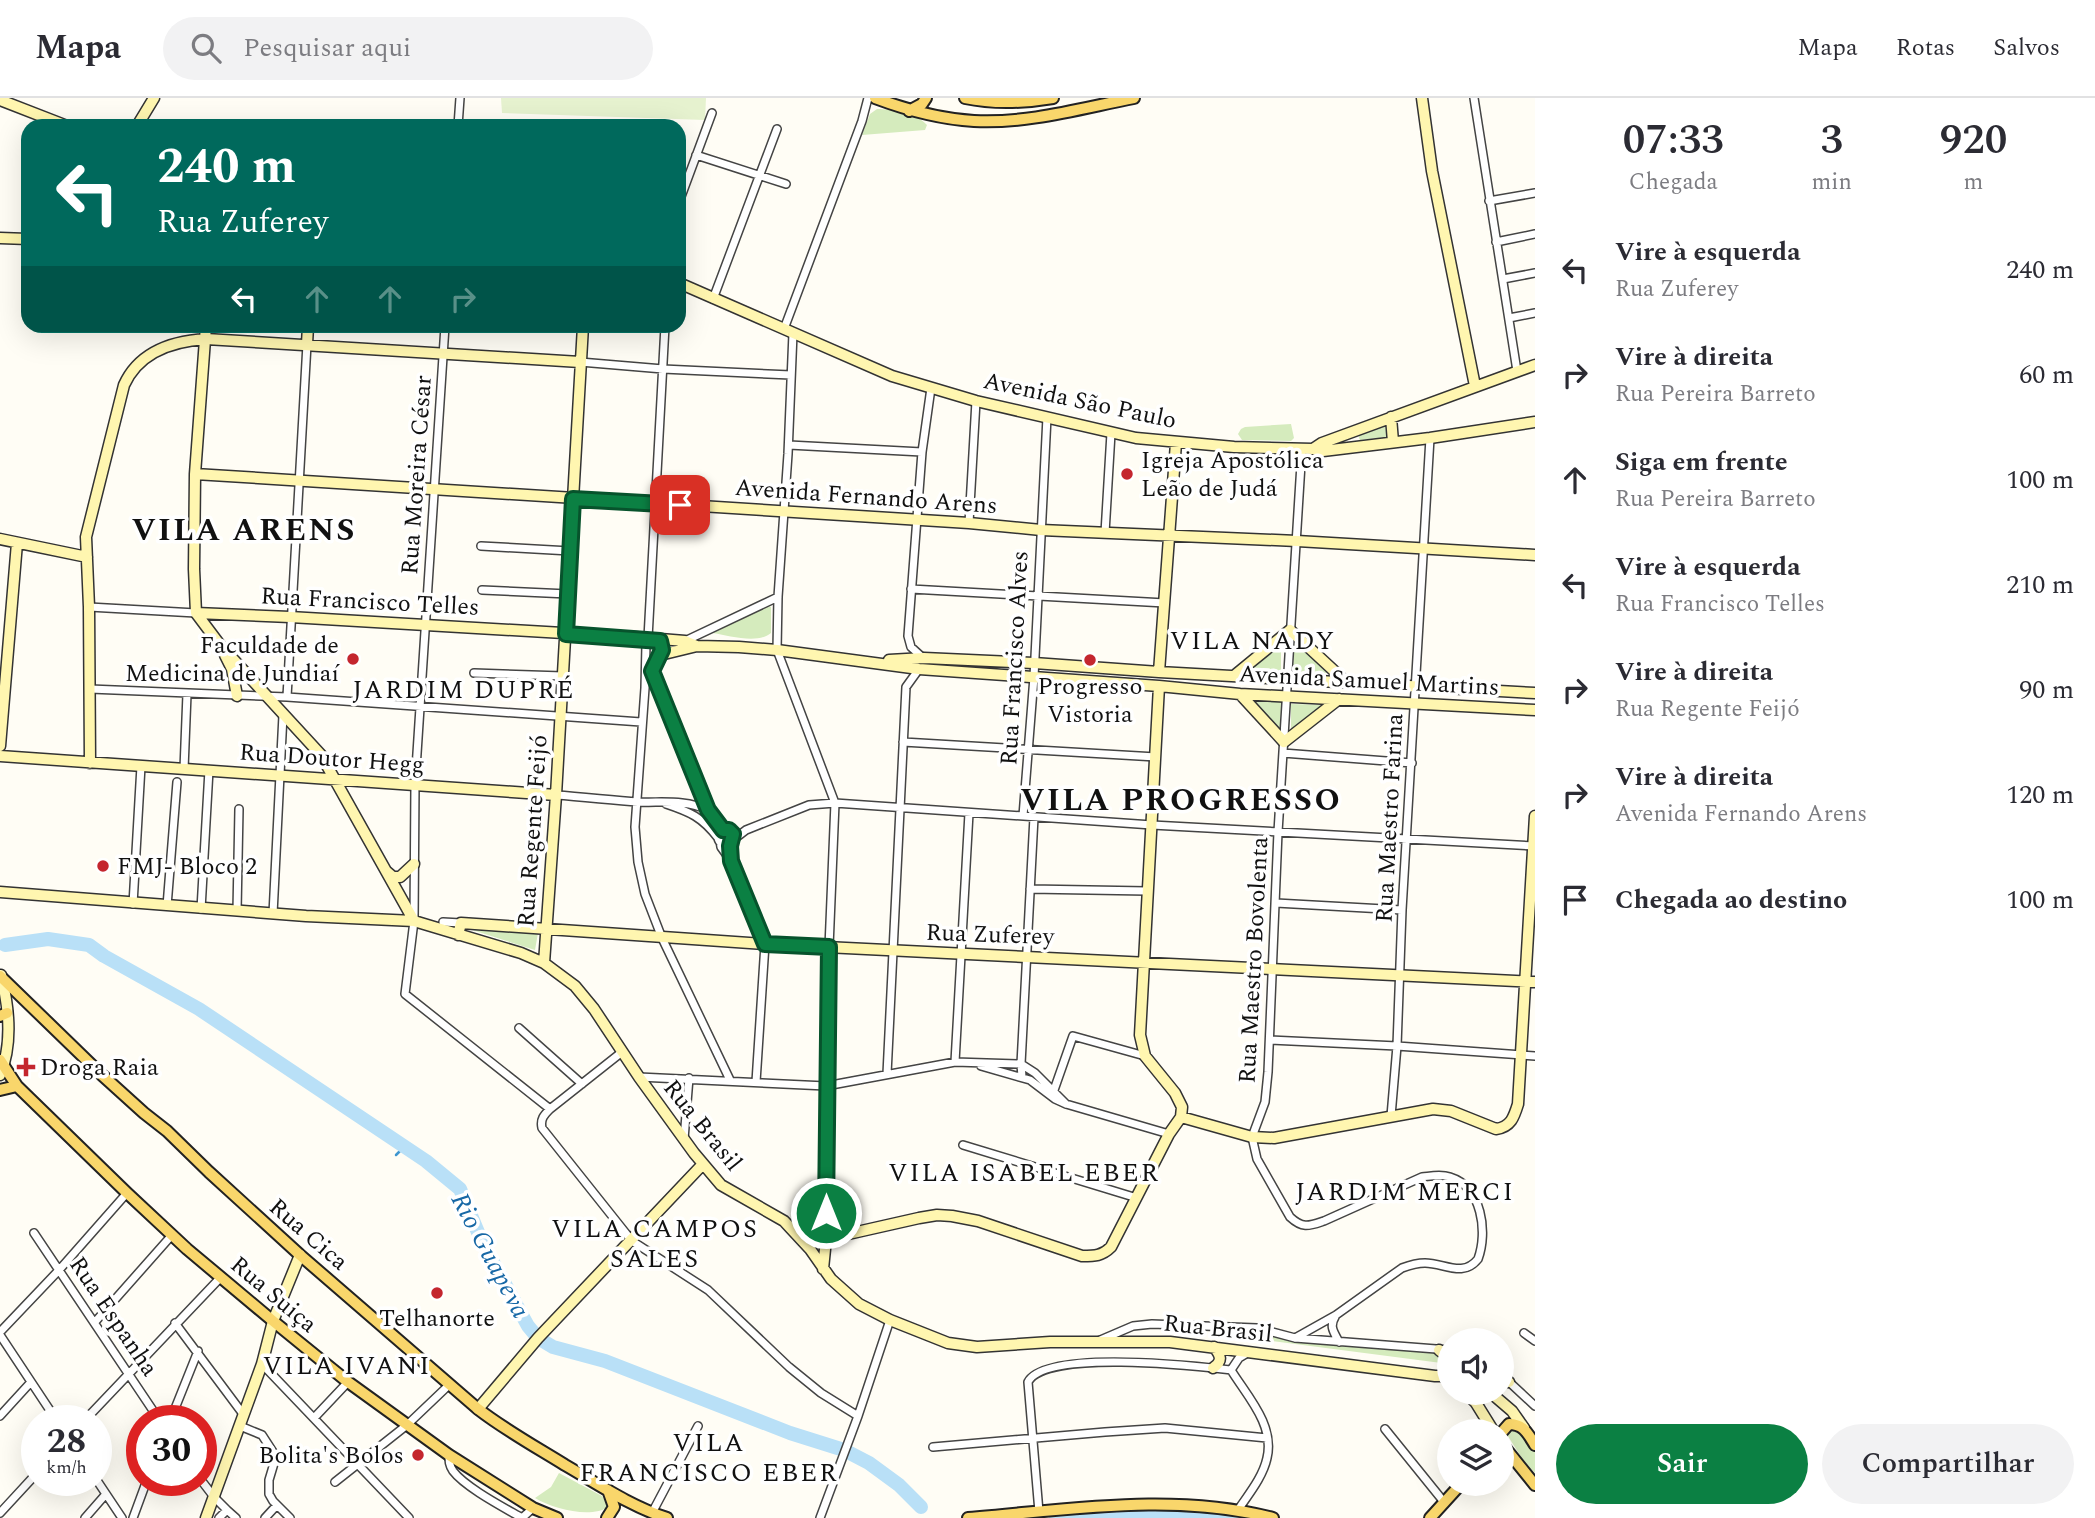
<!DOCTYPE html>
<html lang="pt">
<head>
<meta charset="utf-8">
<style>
  :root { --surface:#fff; --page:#f2f2f3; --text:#2b2b33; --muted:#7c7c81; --line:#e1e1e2; --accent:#0b8043 }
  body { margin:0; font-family:Spectral,serif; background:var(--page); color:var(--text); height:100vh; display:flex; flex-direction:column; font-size:26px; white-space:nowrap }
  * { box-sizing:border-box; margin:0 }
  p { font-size:23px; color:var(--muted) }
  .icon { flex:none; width:38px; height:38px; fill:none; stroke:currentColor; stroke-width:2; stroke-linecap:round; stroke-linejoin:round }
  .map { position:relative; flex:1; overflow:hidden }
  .side { display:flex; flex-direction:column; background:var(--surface); width:560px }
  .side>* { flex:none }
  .guide { position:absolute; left:21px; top:21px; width:665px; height:214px; border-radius:21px; box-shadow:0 7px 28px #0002; background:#00695c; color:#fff; overflow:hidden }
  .controls { position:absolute; left:1437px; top:1230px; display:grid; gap:14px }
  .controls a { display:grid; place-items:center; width:77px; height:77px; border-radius:50%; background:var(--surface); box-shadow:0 7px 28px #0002; font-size:35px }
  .speed { position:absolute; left:21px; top:1307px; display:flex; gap:14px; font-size:35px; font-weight:700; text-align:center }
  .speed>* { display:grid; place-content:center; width:91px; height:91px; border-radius:50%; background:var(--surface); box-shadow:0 7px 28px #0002; line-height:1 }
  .speed small { font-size:18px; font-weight:400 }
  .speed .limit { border:10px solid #d22; background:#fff; color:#111 }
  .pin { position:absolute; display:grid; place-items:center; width:60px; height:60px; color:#fff; margin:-30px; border-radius:14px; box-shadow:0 4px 10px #0006 }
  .me { position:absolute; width:77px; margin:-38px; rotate:0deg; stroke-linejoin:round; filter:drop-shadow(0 0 5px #0008) }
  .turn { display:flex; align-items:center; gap:24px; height:147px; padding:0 21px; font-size:32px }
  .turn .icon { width:91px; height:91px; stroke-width:2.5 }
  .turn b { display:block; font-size:49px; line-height:60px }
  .lanes { display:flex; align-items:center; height:66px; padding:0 21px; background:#0003; justify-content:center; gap:35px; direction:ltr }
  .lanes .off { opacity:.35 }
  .eta { display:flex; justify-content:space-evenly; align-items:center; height:119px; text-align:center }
  .eta b { font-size:42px; font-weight:600; line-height:49px }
  .cta { display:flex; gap:14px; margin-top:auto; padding:14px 21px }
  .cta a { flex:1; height:80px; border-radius:42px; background:var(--accent); color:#fff; font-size:28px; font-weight:600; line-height:80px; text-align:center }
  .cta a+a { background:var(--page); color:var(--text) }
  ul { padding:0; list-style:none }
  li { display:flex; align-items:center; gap:21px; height:105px; padding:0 21px }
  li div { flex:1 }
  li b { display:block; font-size:26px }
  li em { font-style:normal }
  header { display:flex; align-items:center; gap:42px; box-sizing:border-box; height:98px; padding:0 35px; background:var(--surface); border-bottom:2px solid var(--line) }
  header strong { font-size:33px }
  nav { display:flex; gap:38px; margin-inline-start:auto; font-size:24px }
  .search { width:490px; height:63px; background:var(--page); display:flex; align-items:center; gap:18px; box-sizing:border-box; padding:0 24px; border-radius:38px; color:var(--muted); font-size:26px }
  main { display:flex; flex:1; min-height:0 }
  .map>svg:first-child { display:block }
  .green { fill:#d5ebbd }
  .pitch { fill:#e6f2cf }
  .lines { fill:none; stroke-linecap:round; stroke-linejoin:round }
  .stream { stroke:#3f96cf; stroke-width:2.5 }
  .river { stroke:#b9e0f7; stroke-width:14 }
  .street-casing { stroke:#444; stroke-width:10 }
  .secondary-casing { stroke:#333; stroke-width:13 }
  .primary-casing { stroke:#222; stroke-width:14 }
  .street { stroke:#fff; stroke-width:7 }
  .secondary { stroke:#fff6b0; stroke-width:10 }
  .primary { stroke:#f9d66b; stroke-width:10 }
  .route-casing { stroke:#07532c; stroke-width:18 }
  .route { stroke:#0b8043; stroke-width:12 }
  .poi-dot { fill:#c4262e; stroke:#fff; stroke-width:2.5 }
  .labels { text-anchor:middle; stroke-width:7; stroke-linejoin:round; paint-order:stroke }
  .street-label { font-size:24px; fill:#111; stroke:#fff }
  .poi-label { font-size:24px; fill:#111; stroke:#fff; text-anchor:start }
  .neighbourhood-label { font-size:26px; letter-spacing:2px; fill:#111; stroke:#fff }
  .water-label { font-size:26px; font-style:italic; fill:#1768a6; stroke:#fff }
  .district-label { font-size:32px; font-weight:bold; letter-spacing:2px; fill:#111; stroke:#fff }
</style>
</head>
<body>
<header>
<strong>Mapa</strong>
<div class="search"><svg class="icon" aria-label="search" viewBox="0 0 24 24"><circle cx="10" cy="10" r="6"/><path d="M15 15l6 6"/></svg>Pesquisar aqui</div>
<nav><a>Mapa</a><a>Rotas</a><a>Salvos</a></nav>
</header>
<main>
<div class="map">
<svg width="1535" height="1420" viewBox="0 0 1535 1420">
  <rect width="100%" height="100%" fill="#fffdf5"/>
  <path class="green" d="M877,11C893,11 916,15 927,27L925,32L862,37L870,16Z
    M217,228H301L302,232L220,229Z
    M1291,326L1294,340L1291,343L1242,342L1238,336L1241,331L1245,329Z
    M1385,327L1387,339L1360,342L1359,340V336Z
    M768,508L771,509V535C756,547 729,537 712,535L711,532Z
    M1294,541L1327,575L1293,573Z
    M1281,544V573L1246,574Z
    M1247,600L1281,604L1280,636Z
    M1291,606L1327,607L1291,634Z
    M467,826L538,835L535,852L466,830Z
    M1217,1229L1437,1255L1449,1264V1266L1211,1235Z
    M1519,1329L1535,1353V1375L1523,1362L1506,1335L1509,1330Z
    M559,1375L602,1398L609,1409C591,1420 555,1412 535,1400L551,1389Z"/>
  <path class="pitch" d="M501,0H706L705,22L502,15Z"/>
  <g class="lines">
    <path class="stream" d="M396,1057L404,1049"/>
    <path class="river" d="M5,847L48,841L89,847L104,858L199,911L426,1063L460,1091L482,1144L528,1228L538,1240L553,1249L605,1263L790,1335L844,1352L869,1365L899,1387L921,1409
      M1056,1420C1116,1412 1176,1410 1236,1420"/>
    <defs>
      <path id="street" d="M1474,0L1517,273
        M458,28L460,0
        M696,57L786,86
        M1489,103L1535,95
        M679,104L712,15
        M1496,144L1535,136
        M1503,181L1535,175
        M713,201L777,31
        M1509,220L1535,215
        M445,228L415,686L414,823L405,896L550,1011
        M665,228L648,540L646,546L645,590L635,729L638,764L645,796L662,840L730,982
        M784,231L862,23L868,0
        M793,235L788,356L778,499L777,552L835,705L829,849L826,1141
        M580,264L663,271L791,277
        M789,347L922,354
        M969,425L976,303
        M1105,435L1111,335
        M481,448L570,453
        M911,491L1165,505
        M482,492L568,496
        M89,509L196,515
        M685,543L778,499
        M923,560L911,549L908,538L922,354L931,290
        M652,573L708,712L723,732
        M474,575L563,578
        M650,576L662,552L660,543
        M90,591L287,599L641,624
        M287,599L307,246
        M903,644L1156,659
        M1283,655L1412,665
        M184,671L187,596
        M556,697C584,699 611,702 638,704C662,705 685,701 708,712
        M666,706C690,714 702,719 718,740
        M1023,718L1034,579L1047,319
        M718 739a8 8 0 1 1 16 0a8 8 0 1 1-16 0Z
        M733,742L746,732L809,707L835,705L1152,727L1535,748
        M720,743L721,749L731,763L765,846L756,984
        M1030,791L1147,793
        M1276,805L1402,812
        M133,806L141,668
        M167,808L177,684
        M201,811L209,672
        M237,813L239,711
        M273,816L283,617
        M443,824L461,825
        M519,930L582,986
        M1270,942L1397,948L1535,958
        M622,954L550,1011C544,1017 540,1021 542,1030L632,1143L708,1192L789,1269L821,1295L858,1318
        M955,964L969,715
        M981,968L1030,982L1055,1001L1066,1006L1169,1036
        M887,976L906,589L919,571
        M639,979L826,988L955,964L1021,966L1035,975L1066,1006
        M1022,979L1021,966L1034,719
        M1054,992L1073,938L1145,958
        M1391,1018L1397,948L1402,812L1430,340
        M684,1041L689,980
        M963,1047L1137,1100
        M34,1135L160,1323
        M1335,1219C1329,1229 1334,1234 1339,1244
        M95,1224L172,1137
        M175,1225L243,1316
        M0,1234L60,1171L127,1095
        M1524,1235L1535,1243
        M0,1237L57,1323
        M1295,1240L1336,1217L1402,1170C1410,1167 1416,1165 1425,1165C1444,1165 1463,1180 1478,1161C1488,1134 1482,1089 1450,1079C1441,1076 1432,1078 1422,1079L1324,1123C1309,1128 1303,1131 1290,1119L1257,1061L1252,1039L1265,1004L1268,974L1278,734L1302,350
        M1098,1243L1133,1228L1152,1226L1257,1230L1295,1240L1449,1252
        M262,1266L409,1420
        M1231,1272C1247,1298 1275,1327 1267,1360C1263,1379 1248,1397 1238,1412
        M1231,1272L1239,1260L1249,1254
        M1507,1282L1535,1308
        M0,1318L31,1284
        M314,1320L348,1284
        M84,1323L221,1179
        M170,1323L198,1253
        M240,1328L262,1337L273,1354L275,1362L269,1382V1396L273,1403L290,1420
        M1385,1331L1444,1404
        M933,1349L1105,1334L1165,1330L1267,1340
        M449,1357C449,1363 449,1367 453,1373C465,1389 503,1409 522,1420L533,1410
        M96,1381L122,1420
        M201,1382L214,1399L227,1412
        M335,1384L407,1327L450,1286
        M1039,1414L1028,1284C1045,1251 1195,1268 1231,1272
        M0,1415L37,1375
        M652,1415L698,1328
        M85,1420L106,1396
        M133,1420L147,1382
        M219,1420L227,1412L236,1420
        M265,1420L277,1407
        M820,1420L858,1318L890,1222"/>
      <path id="secondary" d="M1422,0L1432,73L1475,288
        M0,2L67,28
        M137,28L154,0
        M0,140L28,141
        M679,185L892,278L976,303L1136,340L1234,349L1313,351L1323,353L1430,340L1535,324
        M206,228L195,376L194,471L196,515L220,547L321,657L414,823
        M307,246L308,228
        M1391,319L1393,344
        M1313,351L1322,345L1535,267
        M195,376L969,425L1041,432L1297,443L1535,457
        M0,441L87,459
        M196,515L290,519L648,540L685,543L697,548L739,549L777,552L919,571L1159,588L1240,596L1535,612
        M225,557L232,571L237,598
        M660,557L697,548
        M889,562L924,560L1034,565L1159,574L1535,595
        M1159,574L1176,345
        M1235,577L1290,532L1345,583
        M1240,596L1284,644L1339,601
        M0,648L17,445
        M0,658L556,697
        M90,665L89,509L86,439L124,287C139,254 173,243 206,241L580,264
        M386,773L393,779H400L414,766
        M0,794L306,818L414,823L521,855L544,865L575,888L594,911L639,979L694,1055L721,1087L784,1123L810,1151L831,1181L859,1206L890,1222L948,1245L977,1249L1050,1244H1170L1435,1278H1449
        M458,837L461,825L765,846L1535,884
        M544,865L556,697L583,228
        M0,977C13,946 9,909 1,877
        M1181,1019L1252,1039L1274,1040L1433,1011L1451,1013L1496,1031C1511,1029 1514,1019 1518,1006L1535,718
        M823,1171L826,1141L919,1120L937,1117L952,1118L978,1123L1082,1158C1095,1158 1102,1158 1111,1149L1169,1036L1181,1019L1182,1009L1175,995L1145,958L1140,937L1159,588
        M1439,1252L1449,1260
        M1213,1270C1223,1263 1221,1258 1214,1249
        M1502,1280L1509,1284
        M1466,1295L1476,1305L1494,1334
        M1491,1295L1512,1313L1524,1330
        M478,1311L538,1240L703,1066
        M206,1420L262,1266L273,1223L300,1157"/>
      <path id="primary" d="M875,0C907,12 940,21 974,23C1027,26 1082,10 1134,0
        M965,0C994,6 1023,5 1053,0
        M909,13L922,6L926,0
        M0,878L102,977L144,1015L167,1033L209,1074L300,1157L478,1311C505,1332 536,1349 565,1367C598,1386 630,1408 667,1420
        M0,918L7,915
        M0,962L17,988L127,1095L187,1151L273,1223L348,1284L449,1357L533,1410L557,1420
        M0,992L17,988
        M1502,1334L1509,1326C1524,1326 1528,1336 1535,1347
        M1502,1346L1535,1387
        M607,1420L614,1409L608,1392
        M968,1420C1068,1412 1174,1394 1273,1420
        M1430,1420L1461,1386"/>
    </defs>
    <use href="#street" class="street-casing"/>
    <use href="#secondary" class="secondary-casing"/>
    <use href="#primary" class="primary-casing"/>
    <use href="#street" class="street"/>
    <use href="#secondary" class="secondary"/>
    <use href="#primary" class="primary"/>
  </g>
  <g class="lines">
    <defs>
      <path id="route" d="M680,407L573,401L566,536L660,543L662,552L652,573L708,712L723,732H729L733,736L730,748L731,763L765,846L829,849L826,1115"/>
    </defs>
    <use href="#route" class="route-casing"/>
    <use href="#route" class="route"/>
  </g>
  <g class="poi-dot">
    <circle cx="1127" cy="376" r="7"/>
    <circle cx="353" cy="561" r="7"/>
    <circle cx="1090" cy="562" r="7"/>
    <circle cx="103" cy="768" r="7"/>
    <path d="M22.5 958.5h7v7h7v7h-7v7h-7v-7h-7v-7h7z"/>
    <circle cx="437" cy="1195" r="7"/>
    <circle cx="418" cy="1357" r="7"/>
  </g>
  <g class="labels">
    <g class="street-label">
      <text transform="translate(1080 302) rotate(12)" y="8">Avenida São Paulo</text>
      <text transform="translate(416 377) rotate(-86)" y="8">Rua Moreira César</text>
      <text transform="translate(866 398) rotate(4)" y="8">Avenida Fernando Arens</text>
      <text transform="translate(370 503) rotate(3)" y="8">Rua Francisco Telles</text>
      <text transform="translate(1014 560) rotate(-87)" y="8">Rua Francisco Alves</text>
      <text transform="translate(1369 582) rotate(3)" y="8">Avenida Samuel Martins</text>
      <text transform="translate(332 660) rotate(4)" y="8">Rua Doutor Hegg</text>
      <text transform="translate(1389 720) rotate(-87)" y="8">Rua Maestro Farina</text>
      <text transform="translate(532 733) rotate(-86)" y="8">Rua Regente Feijó</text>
      <text transform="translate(990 836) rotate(2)" y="8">Rua Zuferey</text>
      <text transform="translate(1253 862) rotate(-87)" y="8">Rua Maestro Bovolenta</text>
      <text transform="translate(703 1027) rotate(51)" y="8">Rua Brasil</text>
      <text transform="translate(309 1136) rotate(41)" y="8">Rua Cica</text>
      <text transform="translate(274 1196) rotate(40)" y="8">Rua Suiça</text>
      <text transform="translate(114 1218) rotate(56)" y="8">Rua Espanha</text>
      <text transform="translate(1218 1230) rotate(6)" y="8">Rua Brasil</text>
    </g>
    <g class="poi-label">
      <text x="1141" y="370">Igreja Apostólica<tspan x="1141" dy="28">Leão de Judá</tspan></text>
      <text x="339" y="555" text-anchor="end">Faculdade de<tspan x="339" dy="28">Medicina de Jundiaí</tspan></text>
      <text x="1090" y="596" text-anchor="middle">Progresso<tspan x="1090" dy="28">Vistoria</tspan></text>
      <text x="117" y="776">FMJ- Bloco 2</text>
      <text x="40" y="977">Droga Raia</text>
      <text x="437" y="1228" text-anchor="middle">Telhanorte</text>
      <text x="404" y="1365" text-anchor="end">Bolita's Bolos</text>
    </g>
    <g class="neighbourhood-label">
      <text x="1253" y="551">VILA NADY</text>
      <text x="464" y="600">JARDIM DUPRÉ</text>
      <text x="1024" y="1083">VILA ISABEL EBER</text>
      <text x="1405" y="1102">JARDIM MERCI</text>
      <text x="655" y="1139">VILA CAMPOS<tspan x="655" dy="30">SALES</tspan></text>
      <text x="347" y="1276">VILA IVANI</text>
      <text x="709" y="1353">VILA<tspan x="709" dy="30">FRANCISCO EBER</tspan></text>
    </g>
    <g class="water-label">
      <text transform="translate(491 1157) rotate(62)" y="9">Rio Guapeva</text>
    </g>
    <g class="district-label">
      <text x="244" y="442">VILA ARENS</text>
      <text x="1181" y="712">VILA PROGRESSO</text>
    </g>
  </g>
</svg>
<div class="controls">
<a><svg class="icon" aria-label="sound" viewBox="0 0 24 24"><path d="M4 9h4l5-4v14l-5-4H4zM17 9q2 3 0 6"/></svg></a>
<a><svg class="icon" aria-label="layers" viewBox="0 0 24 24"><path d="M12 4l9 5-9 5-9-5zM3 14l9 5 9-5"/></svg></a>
</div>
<div class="speed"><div>28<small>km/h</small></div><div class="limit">30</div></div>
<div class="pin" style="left:680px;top:407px;background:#d93025"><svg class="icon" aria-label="arrive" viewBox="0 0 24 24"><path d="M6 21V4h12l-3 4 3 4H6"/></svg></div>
<svg class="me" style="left:826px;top:1115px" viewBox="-20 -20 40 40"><circle r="17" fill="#0b8043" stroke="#fff" stroke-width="3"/><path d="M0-11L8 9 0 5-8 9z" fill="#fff"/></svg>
<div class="guide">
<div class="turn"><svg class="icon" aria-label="left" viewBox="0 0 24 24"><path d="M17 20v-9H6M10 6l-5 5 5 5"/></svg><div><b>240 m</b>Rua Zuferey</div></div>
<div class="lanes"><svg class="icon" aria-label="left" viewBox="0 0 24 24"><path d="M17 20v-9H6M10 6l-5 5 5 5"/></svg><svg class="icon off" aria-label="ahead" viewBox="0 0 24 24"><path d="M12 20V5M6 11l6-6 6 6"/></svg><svg class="icon off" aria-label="ahead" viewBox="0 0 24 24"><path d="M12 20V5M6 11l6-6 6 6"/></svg><svg class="icon off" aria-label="right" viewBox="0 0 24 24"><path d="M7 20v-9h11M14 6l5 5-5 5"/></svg></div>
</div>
</div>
<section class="side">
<div class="eta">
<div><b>07:33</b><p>Chegada</p></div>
<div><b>3</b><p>min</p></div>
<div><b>920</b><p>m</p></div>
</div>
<ul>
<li><svg class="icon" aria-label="left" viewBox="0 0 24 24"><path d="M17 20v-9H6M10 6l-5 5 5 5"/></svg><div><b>Vire à esquerda</b><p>Rua Zuferey</p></div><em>240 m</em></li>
<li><svg class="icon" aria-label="right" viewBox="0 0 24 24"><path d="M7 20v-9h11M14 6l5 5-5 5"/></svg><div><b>Vire à direita</b><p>Rua Pereira Barreto</p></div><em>60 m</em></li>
<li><svg class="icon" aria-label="ahead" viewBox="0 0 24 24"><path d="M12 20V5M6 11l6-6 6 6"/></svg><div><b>Siga em frente</b><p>Rua Pereira Barreto</p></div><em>100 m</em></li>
<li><svg class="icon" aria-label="left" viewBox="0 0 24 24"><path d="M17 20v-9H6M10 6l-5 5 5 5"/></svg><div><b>Vire à esquerda</b><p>Rua Francisco Telles</p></div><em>210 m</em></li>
<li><svg class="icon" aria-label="right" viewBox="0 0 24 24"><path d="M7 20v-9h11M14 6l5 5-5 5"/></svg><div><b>Vire à direita</b><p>Rua Regente Feijó</p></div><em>90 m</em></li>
<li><svg class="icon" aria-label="right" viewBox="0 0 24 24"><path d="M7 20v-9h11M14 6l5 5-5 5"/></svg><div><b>Vire à direita</b><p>Avenida Fernando Arens</p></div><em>120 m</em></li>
<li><svg class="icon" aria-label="arrive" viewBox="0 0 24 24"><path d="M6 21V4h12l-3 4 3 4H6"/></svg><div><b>Chegada ao destino</b></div><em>100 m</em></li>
</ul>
<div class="cta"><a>Sair</a><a>Compartilhar</a></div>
</section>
</main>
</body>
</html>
